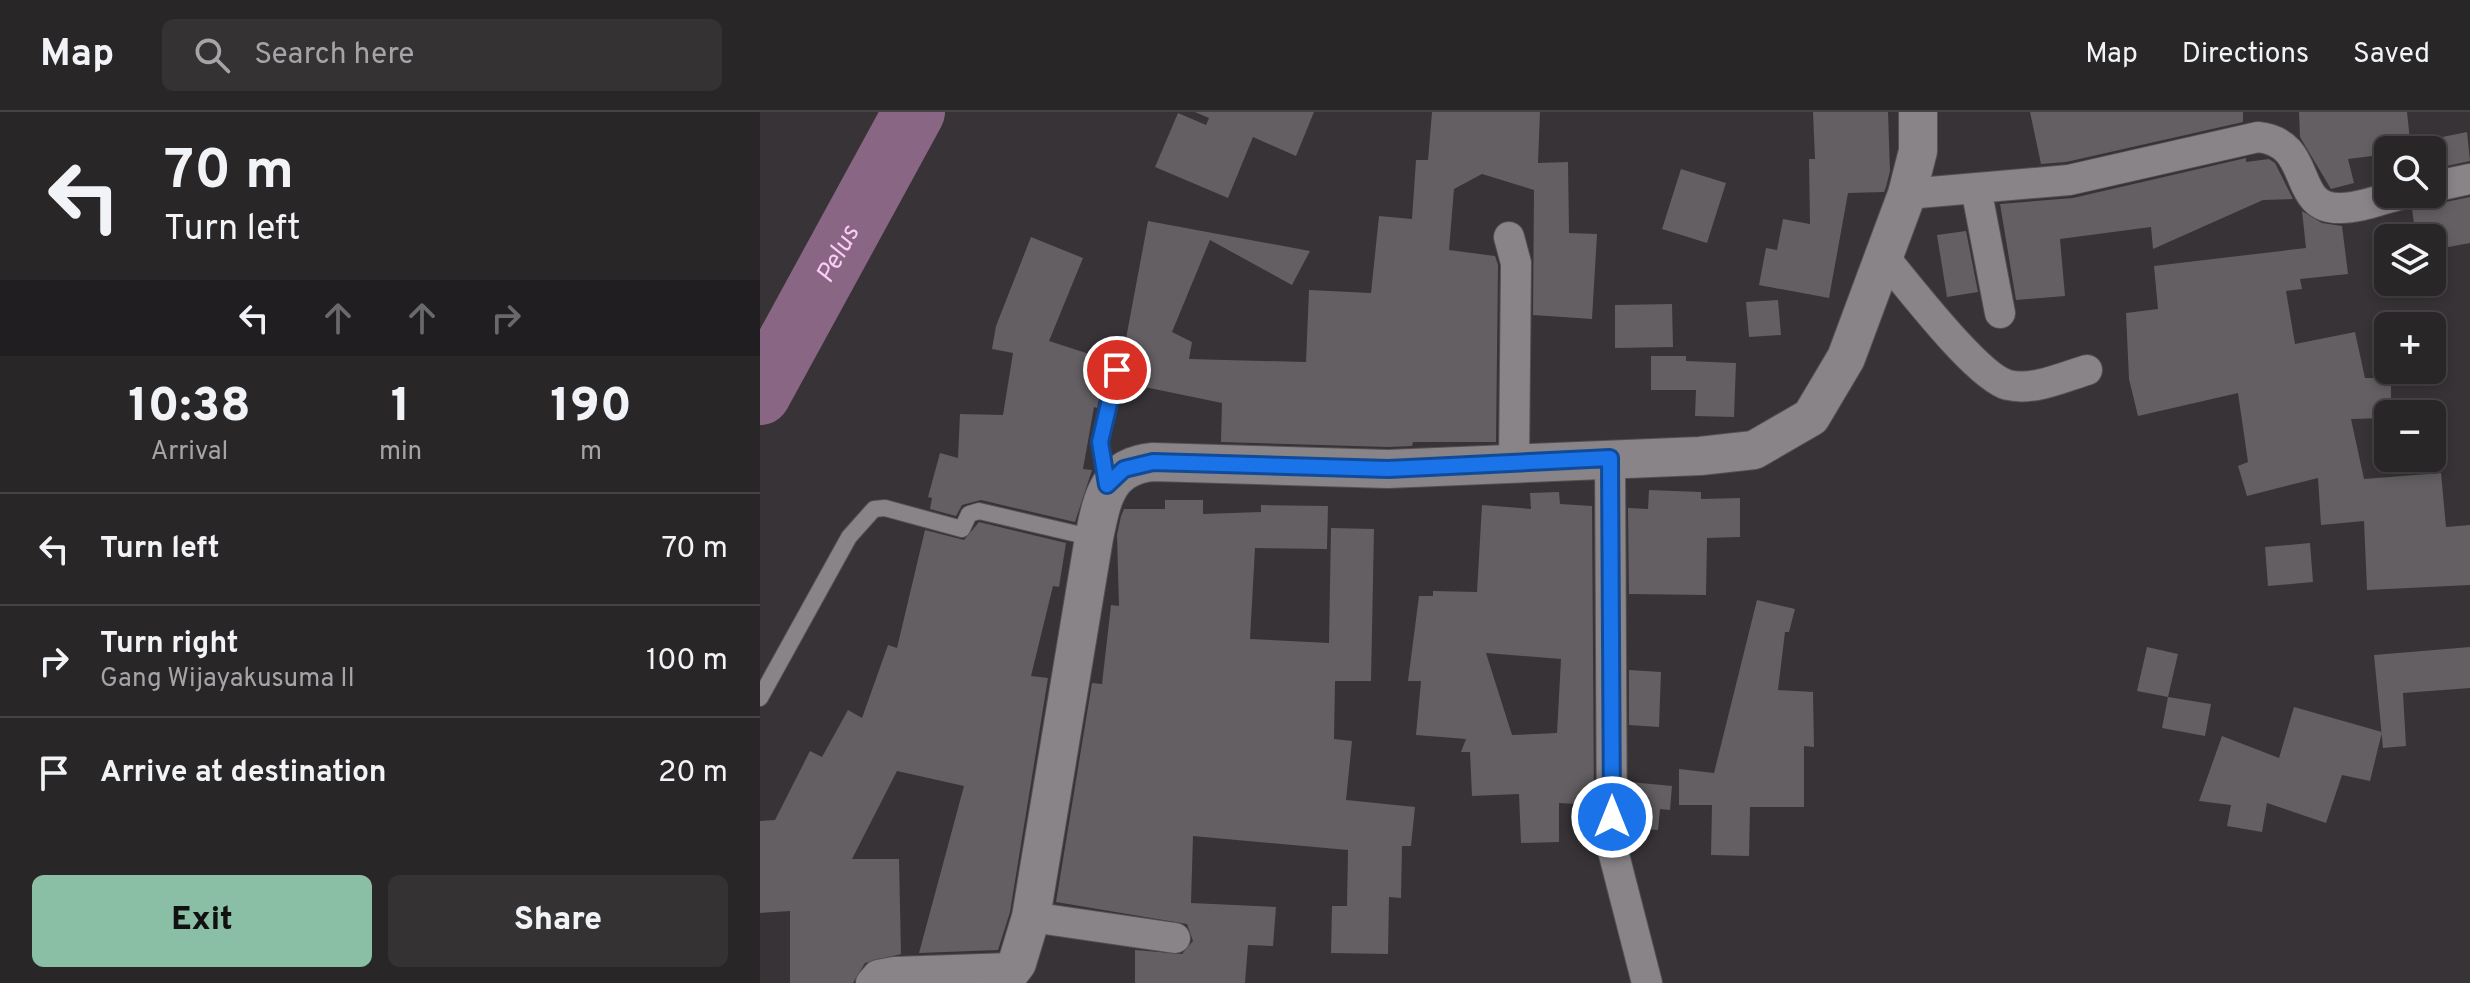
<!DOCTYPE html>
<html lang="en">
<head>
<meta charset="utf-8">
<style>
  :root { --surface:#292628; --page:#353234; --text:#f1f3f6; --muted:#a5a5a8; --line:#454345; --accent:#8abfa5 }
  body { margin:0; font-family:Overpass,sans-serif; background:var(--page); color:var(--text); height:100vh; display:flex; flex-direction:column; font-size:30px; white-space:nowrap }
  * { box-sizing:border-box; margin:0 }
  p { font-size:26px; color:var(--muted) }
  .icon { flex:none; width:44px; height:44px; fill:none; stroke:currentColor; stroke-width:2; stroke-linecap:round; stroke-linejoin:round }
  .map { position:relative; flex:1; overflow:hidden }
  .side { display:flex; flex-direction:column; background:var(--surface); width:760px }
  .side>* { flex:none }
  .banner { background:#292628; color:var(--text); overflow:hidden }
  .fabs { position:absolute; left:1614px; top:24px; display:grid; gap:16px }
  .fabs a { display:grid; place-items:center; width:72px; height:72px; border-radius:12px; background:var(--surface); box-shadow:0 4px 12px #0003,0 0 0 2px var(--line); font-size:40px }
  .pin { position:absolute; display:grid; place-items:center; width:68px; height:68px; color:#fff; margin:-34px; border:4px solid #fff; border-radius:50%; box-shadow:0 2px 8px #0007 }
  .me { position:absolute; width:88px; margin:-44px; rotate:0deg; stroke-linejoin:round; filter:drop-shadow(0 0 6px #0008) }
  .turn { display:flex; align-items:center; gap:28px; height:168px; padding:0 32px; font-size:36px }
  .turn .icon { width:104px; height:104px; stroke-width:2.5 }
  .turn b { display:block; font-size:56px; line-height:68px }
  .lanes { display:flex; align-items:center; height:76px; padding:0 32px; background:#0003; justify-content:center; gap:40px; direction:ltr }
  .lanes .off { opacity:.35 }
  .eta { display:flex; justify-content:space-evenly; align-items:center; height:136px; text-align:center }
  .eta b { font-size:48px; font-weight:800; line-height:56px }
  .cta { display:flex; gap:16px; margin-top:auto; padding:16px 32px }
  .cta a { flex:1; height:92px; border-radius:12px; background:var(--accent); color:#111; font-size:32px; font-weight:800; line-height:92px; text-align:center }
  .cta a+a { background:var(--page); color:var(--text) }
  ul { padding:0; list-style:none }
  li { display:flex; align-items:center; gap:24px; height:112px; padding:0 32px; border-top:2px solid var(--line) }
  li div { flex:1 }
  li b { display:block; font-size:30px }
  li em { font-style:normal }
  header { display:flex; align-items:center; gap:48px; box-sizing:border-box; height:112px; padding:0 40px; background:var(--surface); border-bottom:2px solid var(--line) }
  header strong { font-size:38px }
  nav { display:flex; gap:44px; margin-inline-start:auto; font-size:28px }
  .search { width:560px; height:72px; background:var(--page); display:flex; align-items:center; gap:20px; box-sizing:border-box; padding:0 28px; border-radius:12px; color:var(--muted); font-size:30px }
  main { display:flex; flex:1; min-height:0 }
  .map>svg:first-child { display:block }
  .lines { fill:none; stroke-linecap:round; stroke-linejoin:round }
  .river { stroke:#8a6685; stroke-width:62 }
  .building { fill:#635f63; fill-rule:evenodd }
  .service-casing { stroke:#535053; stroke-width:18 }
  .minor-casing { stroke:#535053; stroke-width:32 }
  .tertiary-casing { stroke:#535053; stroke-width:40 }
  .service { stroke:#888488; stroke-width:16 }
  .minor { stroke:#888488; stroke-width:30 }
  .tertiary { stroke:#888488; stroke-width:38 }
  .route-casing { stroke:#114b97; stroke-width:20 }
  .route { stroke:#1a73e8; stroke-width:14 }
  .labels { text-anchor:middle; stroke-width:8; stroke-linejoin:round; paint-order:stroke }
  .water-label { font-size:26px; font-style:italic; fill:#fbccf5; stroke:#2d292c }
</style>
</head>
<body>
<header>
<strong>Map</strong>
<div class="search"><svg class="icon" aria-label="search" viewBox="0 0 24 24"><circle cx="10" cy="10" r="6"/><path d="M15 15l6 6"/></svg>Search here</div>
<nav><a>Map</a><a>Directions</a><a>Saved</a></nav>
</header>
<main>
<section class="side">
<div class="banner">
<div class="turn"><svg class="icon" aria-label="left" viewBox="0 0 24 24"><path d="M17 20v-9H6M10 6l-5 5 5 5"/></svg><div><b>70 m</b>Turn left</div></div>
<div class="lanes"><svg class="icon" aria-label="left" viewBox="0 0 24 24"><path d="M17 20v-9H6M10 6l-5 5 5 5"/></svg><svg class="icon off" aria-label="ahead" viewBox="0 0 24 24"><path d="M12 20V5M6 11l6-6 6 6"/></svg><svg class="icon off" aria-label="ahead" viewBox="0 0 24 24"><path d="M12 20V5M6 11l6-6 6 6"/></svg><svg class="icon off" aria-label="right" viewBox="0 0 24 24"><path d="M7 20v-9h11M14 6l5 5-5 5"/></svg></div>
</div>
<div class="eta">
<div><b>10:38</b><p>Arrival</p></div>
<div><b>1</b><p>min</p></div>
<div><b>190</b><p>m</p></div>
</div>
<ul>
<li><svg class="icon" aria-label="left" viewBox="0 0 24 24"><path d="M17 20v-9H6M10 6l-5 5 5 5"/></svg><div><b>Turn left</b></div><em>70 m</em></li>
<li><svg class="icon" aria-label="right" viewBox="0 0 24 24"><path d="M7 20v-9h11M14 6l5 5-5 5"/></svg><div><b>Turn right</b><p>Gang Wijayakusuma II</p></div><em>100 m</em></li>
<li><svg class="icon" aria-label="arrive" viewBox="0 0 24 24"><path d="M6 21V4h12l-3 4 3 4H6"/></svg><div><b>Arrive at destination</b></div><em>20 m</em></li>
</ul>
<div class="cta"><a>Exit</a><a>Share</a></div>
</section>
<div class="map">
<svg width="1710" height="871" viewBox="0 0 1710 871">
  <rect width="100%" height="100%" fill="#373336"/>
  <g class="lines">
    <path class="river" id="s1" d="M0,282L154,0"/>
  </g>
  <path class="building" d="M435,0H554L536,44L493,25L468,86L395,55L418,1L446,13L449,6Z
    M672,0H780L778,51L808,50L809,121L837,122L832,207L773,203L774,78L722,62L694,77L689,138L735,144L738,153L736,330H653L652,334L628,335L461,330L462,291L365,271L368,256L362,248L388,109L550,139L532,173L450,128L412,220L432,230L429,247L546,250L549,178L611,181L619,104L652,107L656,48H668Z
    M1053,0H1128L1130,59L1126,75L1124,80L1088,81L1069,186L999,173L1006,136L1017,138L1023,107L1050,112L1049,47H1055Z
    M1270,0H1483V10L1306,50L1281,52Z
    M1539,0H1647L1651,38H1628V42L1588,47L1594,71L1571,77L1540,25Z
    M1707,20L1710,49L1672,57V27Z
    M1486,46V50L1509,47L1515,51L1533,87L1503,88L1393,137L1391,115L1300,127L1305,184L1256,188L1240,92L1313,86Z
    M921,57L966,71L947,131L902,117Z
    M1710,85V131L1672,138V126H1656L1652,97Z
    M1542,99L1562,111L1582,114L1588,162L1540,167L1542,177L1526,179L1535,232L1595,220L1605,266H1631V302L1628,306L1591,307L1604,367L1681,361L1686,415L1710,413V473L1607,478L1604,409L1561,413L1558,366L1487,384L1478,354L1488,350L1478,281L1378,304L1369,267L1366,201L1398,197L1394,154L1546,136Z
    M1206,119L1218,180L1187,185L1177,123Z
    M271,125L323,146L289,229L351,249L346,255L337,296L334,295L323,357L332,358L315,410L221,388L202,393L196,404L170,397L172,386L168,385L180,341L198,346L200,302L243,303L253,241L232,237L236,214Z
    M1018,188L1021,223L989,225L986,190Z
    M912,192L913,235L855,236V193Z
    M891,244H926V249L976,251L974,305L935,304L936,278H891Z
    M889,378L941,380V387L980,386V425L947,426L946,483L869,482L868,396L888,397Z
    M799,380L800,392L832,394L834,693L799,691V730L761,731L759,682L712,684L710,640H701L706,627L656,623L661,569H648L659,484H673V479L717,480L722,393L771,397L770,381ZM726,541L801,547L797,621L752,623Z
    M405,388H443V402L501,400V393L568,394L567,437L495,436L490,527L569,531L571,416L614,417L611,569H575L574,627L592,629L586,688L655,695L651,734H642L641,786L629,785L628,842L571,841L572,794H587L588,738L433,724L431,791L516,795L513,834L488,833L485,871H375V838L422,842L433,829L427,812L296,790L332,571L342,572L351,493L359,494L357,423L361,404L364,397H405Z
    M219,410L306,431L299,475L293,474L271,564L288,566L250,800L238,838L159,841L204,674L137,659L92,747H139L141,842L105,851L93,871H30V799L0,801V709L15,708L50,639L62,645L88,598L102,606L128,533L137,536L165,418L204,428Z
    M1550,431L1553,470L1508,474L1505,435Z
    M997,488L1035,497L1029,520H1025L1018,578L1053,580L1054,635L1044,634V695H990L989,744L951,743L952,693H919V657L954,661Z
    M1387,535L1418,542L1408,585L1377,579Z
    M1710,535V576L1643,581L1646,634L1623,636L1614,543Z
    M869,558L901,560L899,615L869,613Z
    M1408,585L1451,592L1445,624L1402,616Z
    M1534,595L1622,620L1610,669L1582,663L1566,711L1507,691L1502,720L1467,714L1471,693L1439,689L1462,624L1519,646Z
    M870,670L912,674L910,698L900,697L898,718L870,716Z"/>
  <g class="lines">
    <defs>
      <path id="service" d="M347,373L340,330L357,258
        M0,586L89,425L114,397L125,396L202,417L209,402L219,399L334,426"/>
      <path id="minor" d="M1672,75L1710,67
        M1216,76L1240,201
        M1147,82L1309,68L1498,25C1556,31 1529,98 1581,96C1601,96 1624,86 1643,82
        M749,125L756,151L754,351
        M1123,144C1147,172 1217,265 1248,273C1274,279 1303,265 1327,258
        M850,346L852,735L887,871
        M271,805L415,826
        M111,871L118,863L134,860L251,856"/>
      <path id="tertiary" d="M242,871L257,851L271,805L334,426C342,387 347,354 393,350L628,357L940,344L994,338L1051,305L1086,246L1147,82L1158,39V0"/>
    </defs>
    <use href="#service" class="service-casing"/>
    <use href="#minor" class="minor-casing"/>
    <use href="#tertiary" class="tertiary-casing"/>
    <use href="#service" class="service"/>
    <use href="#minor" class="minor"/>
    <use href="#tertiary" class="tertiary"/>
  </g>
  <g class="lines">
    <defs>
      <path id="route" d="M357,258L340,330L347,373L364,357L393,350L628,357L850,346L852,705"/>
    </defs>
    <use href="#route" class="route-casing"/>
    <use href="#route" class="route"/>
  </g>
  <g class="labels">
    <g class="water-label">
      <text dy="9" stroke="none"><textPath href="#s1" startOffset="160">Pelus</textPath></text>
    </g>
  </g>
</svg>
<div class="fabs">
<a><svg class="icon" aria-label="search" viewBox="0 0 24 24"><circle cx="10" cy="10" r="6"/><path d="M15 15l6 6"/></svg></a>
<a><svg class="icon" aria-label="layers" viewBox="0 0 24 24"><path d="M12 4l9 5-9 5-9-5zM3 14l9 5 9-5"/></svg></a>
<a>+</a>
<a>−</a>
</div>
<div class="pin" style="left:357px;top:258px;background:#d93025"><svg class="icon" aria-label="arrive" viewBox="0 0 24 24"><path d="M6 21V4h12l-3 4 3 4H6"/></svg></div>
<svg class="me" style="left:852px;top:705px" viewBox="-20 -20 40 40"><circle r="17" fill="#1a73e8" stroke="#fff" stroke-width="3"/><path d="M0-11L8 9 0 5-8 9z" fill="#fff"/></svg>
</div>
</main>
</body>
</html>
